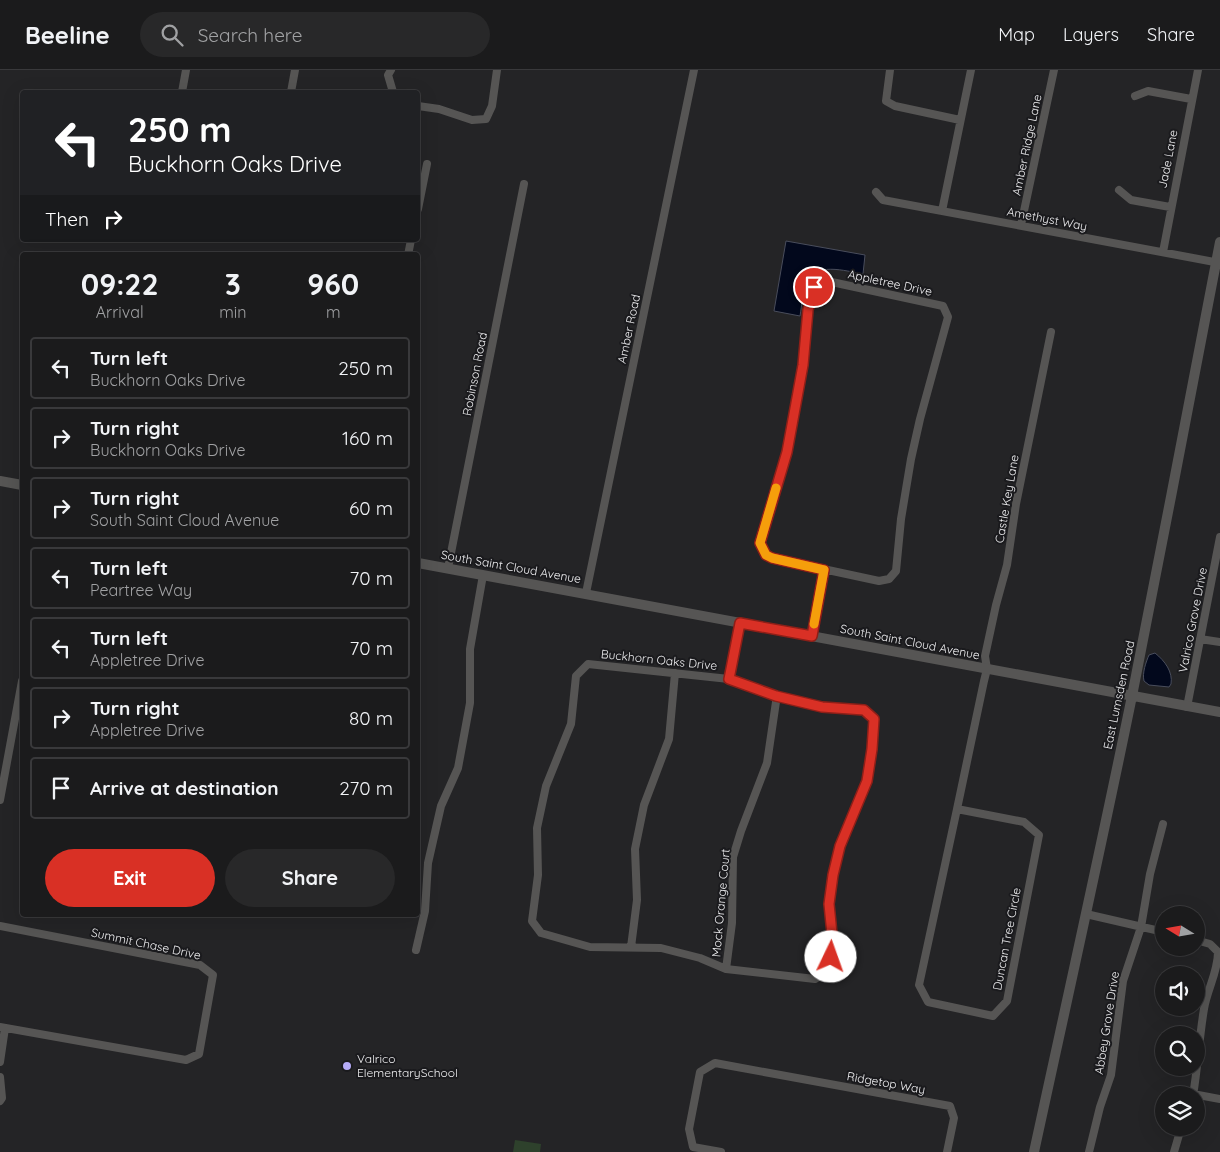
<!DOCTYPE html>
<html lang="en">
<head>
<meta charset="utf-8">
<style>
  :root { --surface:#1b1b1c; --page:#282829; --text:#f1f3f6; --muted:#a0a1a3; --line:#39393b; --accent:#d93025 }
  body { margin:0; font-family:Quicksand,sans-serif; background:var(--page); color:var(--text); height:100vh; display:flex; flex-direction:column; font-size:19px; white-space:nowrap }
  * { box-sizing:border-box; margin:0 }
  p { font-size:16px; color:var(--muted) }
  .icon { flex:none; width:28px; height:28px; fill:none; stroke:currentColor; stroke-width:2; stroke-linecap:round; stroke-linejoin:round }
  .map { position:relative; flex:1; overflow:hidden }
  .sheet { position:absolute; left:20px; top:182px; width:400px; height:665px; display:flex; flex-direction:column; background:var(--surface); border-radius:5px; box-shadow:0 5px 20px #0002,0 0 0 1px var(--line) }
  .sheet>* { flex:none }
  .top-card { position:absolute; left:20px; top:20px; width:400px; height:152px; border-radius:5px; box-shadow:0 5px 20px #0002,0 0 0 1px var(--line); background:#202124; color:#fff; overflow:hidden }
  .needle { width:32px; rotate:281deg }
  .fabs { position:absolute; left:1155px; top:836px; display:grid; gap:10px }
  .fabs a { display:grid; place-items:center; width:50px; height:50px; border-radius:50%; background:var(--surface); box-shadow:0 5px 20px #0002,0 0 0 1px var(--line); font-size:25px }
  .pin { position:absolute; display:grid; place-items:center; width:42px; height:42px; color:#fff; margin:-21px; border:2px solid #fff; border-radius:50%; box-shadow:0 1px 5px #0007 }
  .me { position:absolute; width:55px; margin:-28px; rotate:3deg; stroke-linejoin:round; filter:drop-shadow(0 0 4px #0008) }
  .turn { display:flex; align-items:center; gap:18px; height:105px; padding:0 25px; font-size:22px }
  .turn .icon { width:65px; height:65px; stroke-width:2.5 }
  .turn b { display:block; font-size:35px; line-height:42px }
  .then { display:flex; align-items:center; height:48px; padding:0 25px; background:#0003; gap:10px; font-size:19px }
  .eta { display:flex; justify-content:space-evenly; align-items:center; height:85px; text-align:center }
  .eta b { font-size:30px; font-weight:800; line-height:35px }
  .button { display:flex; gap:10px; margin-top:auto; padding:10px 25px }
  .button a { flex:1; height:58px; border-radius:30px; background:var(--accent); color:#fff; font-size:20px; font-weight:800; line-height:58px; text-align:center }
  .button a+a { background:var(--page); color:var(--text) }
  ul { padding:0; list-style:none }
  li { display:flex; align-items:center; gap:15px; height:62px; margin:0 10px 8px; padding:0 15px; border:2px solid var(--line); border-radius:5px }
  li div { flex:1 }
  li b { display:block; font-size:19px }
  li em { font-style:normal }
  header { display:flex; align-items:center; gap:30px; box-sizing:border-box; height:70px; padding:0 25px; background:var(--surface); border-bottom:1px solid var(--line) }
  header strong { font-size:24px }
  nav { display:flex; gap:28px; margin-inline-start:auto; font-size:18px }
  .search { width:350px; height:45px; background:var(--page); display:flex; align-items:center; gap:12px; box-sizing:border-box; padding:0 18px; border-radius:28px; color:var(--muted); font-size:19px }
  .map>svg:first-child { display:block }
  .green { fill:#2e412c }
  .water { fill:#02081c; stroke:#494d5c }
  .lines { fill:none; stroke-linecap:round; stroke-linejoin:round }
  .minor { stroke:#565554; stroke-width:8 }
  .tertiary { stroke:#565554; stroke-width:10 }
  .route-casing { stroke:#8d1f18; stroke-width:12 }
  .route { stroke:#d93025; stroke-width:9 }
  .slow { stroke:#f59e0b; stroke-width:9 }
  .poi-dot { fill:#b6acf8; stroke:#1a1a1d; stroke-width:2 }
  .labels { text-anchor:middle; stroke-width:4; stroke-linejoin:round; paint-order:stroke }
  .street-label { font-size:12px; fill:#efeff1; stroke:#1a1a1d }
  .poi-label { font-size:12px; fill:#efeff1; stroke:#1a1a1d; text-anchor:start }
</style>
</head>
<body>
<header>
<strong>Beeline</strong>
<div class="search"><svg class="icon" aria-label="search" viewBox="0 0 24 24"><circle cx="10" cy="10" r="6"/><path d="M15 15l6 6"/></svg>Search here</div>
<nav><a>Map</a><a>Layers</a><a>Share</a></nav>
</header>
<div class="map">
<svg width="1220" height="1082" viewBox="0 0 1220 1082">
  <rect width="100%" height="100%" fill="#242426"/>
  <path class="green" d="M515,1070L541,1074L540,1082H513Z"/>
  <path class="water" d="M786,171L865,185L863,204C846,201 813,191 806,214C802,224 802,235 800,246L774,241Z
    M1155,583C1165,591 1173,602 1171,614L1169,617L1149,615L1144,611C1142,603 1146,592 1149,585Z"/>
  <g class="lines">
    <path class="minor" d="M391,0L388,5L393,22
      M890,0L886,31L895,36L960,50
      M182,22L186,0
      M291,22L295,0
      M1135,26L1148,21L1191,29
      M418,36L439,39L472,50L486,49L492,36L497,0
      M1119,120L1131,130L1170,137
      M876,122L883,130L1220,193
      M418,139L427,94
      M942,141L971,0
      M1021,155L1054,0
      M1163,182L1198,0
      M408,185L411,170
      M827,211L943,236L948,247L920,349L911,389L901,449L896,501L889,509L879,511L772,488L766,485L760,473L787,382L803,295L808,240L813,217Z
      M448,498L524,114
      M586,523L694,0
      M811,566L824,500
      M1200,569L1220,572
      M588,594L729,609L777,625L822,637L864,640L874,649L872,679L867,711L839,776L833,805L829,834L833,873L828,901L815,909L726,899L700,888L661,878L590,877L541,863L532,851L538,805L537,758L546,716L571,654L576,606Z
      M729,609L740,553
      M1187,637L1220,467
      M0,730L22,611
      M957,739L1024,752L1039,765L1007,931L993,946L928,932L919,915Z
      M957,739L984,611L987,599L985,586L996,535L1007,495L1016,434L1051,262
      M1086,844L1164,862
      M0,856L200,895L213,905L199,984L186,990L0,957
      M631,877L637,830L635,779L644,735L669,669L675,603
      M416,880L425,841L428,793L441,736L458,698L470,633V579L483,505
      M726,899L732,853L733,787L741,761L767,693L777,625
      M0,992L5,958
      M0,1007L2,1028L0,1031
      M1193,1024L1220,1029
      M1193,1025C1198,997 1199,968 1204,939C1207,920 1218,902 1218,882L1210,874L1196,870
      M721,1082L693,1077L689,1059L700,1002L715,993L950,1036L954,1048L947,1082
      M1089,1082L1100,1037L1111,1005L1123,911L1141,857L1150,804L1163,754
      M1174,1082L1181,1058"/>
    <path class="tertiary" d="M0,411L22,415
      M418,493L1220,642
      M1034,1082C1067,930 1101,778 1132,626C1162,475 1191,323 1220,172"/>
  </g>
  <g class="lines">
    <defs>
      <path id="route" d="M814,217L808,240L803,295L787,382L760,473L766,485L772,488L824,500L812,566L740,553L729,609L776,626L822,637L864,640L874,649L872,679L867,711L840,776L833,805L829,834L833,874L831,887"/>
    </defs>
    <use href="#route" class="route-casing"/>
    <use href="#route" class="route"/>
    <path class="slow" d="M776,418L760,473L766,485L772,488L824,500L814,554"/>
  </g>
  <circle class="poi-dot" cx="347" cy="996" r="5"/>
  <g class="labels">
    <g class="street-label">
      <text transform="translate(1027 75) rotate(-78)" y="4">Amber Ridge Lane</text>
      <text transform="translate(1168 89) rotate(-79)" y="4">Jade Lane</text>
      <text transform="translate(1047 149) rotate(11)" y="4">Amethyst Way</text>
      <text transform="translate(890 213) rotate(12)" y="4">Appletree Drive</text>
      <text transform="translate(629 259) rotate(-78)" y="4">Amber Road</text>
      <text transform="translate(475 304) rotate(-79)" y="4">Robinson Road</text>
      <text transform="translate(1007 429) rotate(-80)" y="4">Castle Key Lane</text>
      <text transform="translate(511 497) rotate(10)" y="4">South Saint Cloud Avenue</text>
      <text transform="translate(1193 550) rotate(-79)" y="4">Valrico Grove Drive</text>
      <text transform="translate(910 572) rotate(11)" y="4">South Saint Cloud Avenue</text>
      <text transform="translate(659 590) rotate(6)" y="4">Buckhorn Oaks Drive</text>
      <text transform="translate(1119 625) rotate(-78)" y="4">East Lumsden Road</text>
      <text transform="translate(721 833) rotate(-85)" y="4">Mock Orange Court</text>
      <text transform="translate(1007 869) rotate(-79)" y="4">Duncan Tree Circle</text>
      <text transform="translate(146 874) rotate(12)" y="4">Summit Chase Drive</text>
      <text transform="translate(1107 953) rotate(-81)" y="4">Abbey Grove Drive</text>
      <text transform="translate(886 1013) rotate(10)" y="4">Ridgetop Way</text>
    </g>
    <g class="poi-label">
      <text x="357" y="993">Valrico<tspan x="357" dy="14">ElementarySchool</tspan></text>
    </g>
  </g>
</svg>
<div class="fabs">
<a><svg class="needle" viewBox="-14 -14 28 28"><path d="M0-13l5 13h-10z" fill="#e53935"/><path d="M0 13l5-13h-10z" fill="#a0a1a3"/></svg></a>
<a><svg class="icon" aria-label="sound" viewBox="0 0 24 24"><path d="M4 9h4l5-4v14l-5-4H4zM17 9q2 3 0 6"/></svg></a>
<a><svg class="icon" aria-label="search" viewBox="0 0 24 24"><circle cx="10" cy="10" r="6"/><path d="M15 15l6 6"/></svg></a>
<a><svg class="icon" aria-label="layers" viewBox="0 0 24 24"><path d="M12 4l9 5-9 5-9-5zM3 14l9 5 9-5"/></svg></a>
</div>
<div class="pin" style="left:814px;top:217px;background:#d93025"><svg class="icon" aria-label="arrive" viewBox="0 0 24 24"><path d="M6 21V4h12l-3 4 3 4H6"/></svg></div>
<svg class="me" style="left:831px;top:887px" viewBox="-20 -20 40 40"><circle r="19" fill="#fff"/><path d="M0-13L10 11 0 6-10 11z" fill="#d93025"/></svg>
<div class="top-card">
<div class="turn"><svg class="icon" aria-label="left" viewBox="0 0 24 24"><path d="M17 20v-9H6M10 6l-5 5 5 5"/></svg><div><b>250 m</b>Buckhorn Oaks Drive</div></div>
<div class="then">Then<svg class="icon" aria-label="right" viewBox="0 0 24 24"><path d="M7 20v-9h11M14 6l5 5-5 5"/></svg></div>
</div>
<section class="sheet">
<div class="eta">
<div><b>09:22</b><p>Arrival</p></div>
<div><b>3</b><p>min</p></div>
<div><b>960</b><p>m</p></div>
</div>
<ul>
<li><svg class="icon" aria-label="left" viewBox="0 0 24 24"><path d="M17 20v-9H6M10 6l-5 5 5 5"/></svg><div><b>Turn left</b><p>Buckhorn Oaks Drive</p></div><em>250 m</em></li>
<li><svg class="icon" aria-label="right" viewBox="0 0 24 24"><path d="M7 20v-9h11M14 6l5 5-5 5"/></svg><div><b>Turn right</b><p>Buckhorn Oaks Drive</p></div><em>160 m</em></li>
<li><svg class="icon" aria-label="right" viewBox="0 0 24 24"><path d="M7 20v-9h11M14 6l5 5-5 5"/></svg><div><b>Turn right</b><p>South Saint Cloud Avenue</p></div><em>60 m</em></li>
<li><svg class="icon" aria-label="left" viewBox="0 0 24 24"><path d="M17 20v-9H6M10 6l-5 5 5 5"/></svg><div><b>Turn left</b><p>Peartree Way</p></div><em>70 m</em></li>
<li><svg class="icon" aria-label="left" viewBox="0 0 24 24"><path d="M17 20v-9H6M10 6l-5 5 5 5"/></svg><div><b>Turn left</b><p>Appletree Drive</p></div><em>70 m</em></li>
<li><svg class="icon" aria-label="right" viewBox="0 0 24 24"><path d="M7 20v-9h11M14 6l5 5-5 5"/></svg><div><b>Turn right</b><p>Appletree Drive</p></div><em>80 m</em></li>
<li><svg class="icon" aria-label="arrive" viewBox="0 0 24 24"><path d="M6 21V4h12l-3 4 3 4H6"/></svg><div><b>Arrive at destination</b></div><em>270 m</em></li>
</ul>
<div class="button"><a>Exit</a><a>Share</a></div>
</section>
</div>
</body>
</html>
